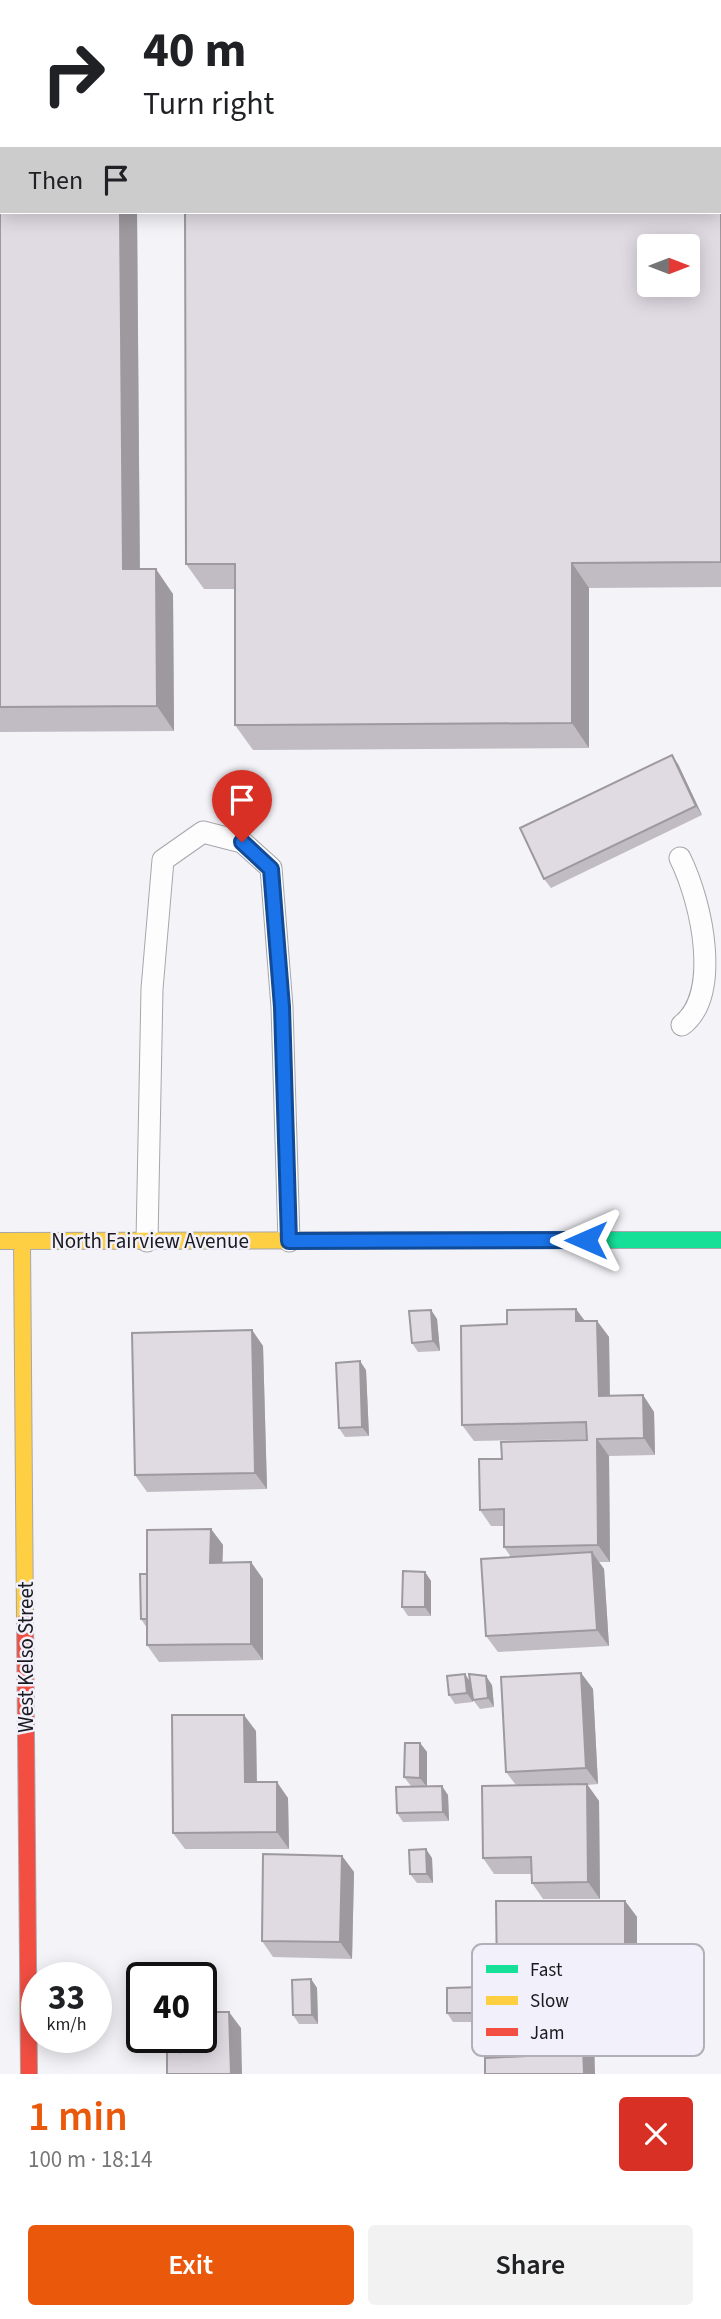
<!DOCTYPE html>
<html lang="en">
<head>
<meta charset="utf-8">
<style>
  :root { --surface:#fff; --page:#f2f2f2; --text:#202124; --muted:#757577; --accent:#ea580c }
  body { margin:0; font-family:"Source Sans 3",sans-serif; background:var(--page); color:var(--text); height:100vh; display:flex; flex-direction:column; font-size:26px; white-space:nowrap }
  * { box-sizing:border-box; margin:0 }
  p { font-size:23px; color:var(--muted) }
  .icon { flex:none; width:38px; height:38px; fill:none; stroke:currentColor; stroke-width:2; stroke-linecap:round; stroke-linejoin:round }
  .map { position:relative; height:2074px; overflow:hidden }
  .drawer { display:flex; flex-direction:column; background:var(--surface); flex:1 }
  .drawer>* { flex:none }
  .hud { position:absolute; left:0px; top:0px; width:721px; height:214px; box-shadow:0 4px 18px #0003; background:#fff; color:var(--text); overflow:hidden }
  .needle { width:46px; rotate:90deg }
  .controls { position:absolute; left:637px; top:234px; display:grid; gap:14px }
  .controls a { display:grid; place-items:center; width:63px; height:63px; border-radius:7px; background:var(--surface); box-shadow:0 4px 18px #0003; font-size:35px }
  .speed { position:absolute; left:21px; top:1962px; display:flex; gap:14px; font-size:35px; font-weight:700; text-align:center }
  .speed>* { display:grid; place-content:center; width:91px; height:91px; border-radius:50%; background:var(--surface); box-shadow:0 4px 18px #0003; line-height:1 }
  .speed small { font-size:18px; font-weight:400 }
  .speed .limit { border:4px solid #111; border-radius:10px; background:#fff; color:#111 }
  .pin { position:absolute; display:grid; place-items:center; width:60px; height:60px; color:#fff; margin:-72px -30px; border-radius:50% 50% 50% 0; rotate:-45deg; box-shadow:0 0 7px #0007 }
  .pin .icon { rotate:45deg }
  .me { position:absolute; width:77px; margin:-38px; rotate:270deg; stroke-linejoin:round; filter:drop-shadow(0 0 5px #0008) }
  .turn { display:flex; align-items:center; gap:24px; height:147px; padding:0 28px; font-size:32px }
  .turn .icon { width:91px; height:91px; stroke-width:2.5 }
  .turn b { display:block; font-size:49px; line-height:60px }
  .then { display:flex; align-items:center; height:66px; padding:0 28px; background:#0003; gap:14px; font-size:26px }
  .round { display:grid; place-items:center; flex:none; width:74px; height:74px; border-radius:7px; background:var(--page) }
  .headline { display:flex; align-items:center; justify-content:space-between; height:119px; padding:0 28px }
  h1 { font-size:42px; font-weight:600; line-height:52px; color:var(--accent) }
  .button { display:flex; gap:14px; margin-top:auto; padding:14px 28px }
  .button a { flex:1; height:80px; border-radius:7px; background:var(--accent); color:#fff; font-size:28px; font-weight:600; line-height:80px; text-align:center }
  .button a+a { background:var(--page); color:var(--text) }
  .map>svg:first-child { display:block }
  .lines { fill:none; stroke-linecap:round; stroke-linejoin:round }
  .lane-casing { stroke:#a7a7ab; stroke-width:23 }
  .fast-casing { stroke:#a7a7ab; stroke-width:18 }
  .slow-casing { stroke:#a7a7ab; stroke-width:18 }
  .jam-casing { stroke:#a7a7ab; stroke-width:18 }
  .lane { stroke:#fdfdfe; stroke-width:21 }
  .fast { stroke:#16e098; stroke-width:16 }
  .slow { stroke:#ffcf43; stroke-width:16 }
  .jam { stroke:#f24e42; stroke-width:16 }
  .wall { fill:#c1bbc3 }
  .shaded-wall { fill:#9d999f }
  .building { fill:#e0dae3; stroke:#9d999f; stroke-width:2; fill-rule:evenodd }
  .route-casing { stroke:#114b97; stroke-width:18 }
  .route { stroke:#1a73e8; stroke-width:12 }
  .labels { text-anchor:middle; stroke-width:5; stroke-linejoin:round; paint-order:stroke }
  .street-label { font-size:21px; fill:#1b1a1e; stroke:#f1f0fb }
  .key { fill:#f1f0fb; stroke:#b1b0b9; stroke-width:2 }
  .key-label { font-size:19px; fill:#1b1a1e }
</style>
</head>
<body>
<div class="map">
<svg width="721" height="2074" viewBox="0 0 721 2074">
  <rect width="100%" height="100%" fill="#f3f3f8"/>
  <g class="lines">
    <defs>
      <path id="lane" d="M680,858C703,905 721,995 682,1025
        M147,1241L152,989L163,860L203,832L242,842L271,868L282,1007L289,1241"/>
      <path id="fast" d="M425,1240H721"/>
      <path id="slow" d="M0,1241L425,1240
        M22,1241L25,1621"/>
      <path id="jam" d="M25,1621L29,2074"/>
    </defs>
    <use href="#lane" class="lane-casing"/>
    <use href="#fast" class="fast-casing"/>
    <use href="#slow" class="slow-casing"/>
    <use href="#jam" class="jam-casing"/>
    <use href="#lane" class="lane"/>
    <use href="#fast" class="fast"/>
    <use href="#slow" class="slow"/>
    <use href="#jam" class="jam"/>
  </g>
  <path class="wall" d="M721,0V35H719V2Z
    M0,109L137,212L140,569L173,594L174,731L0,732Z
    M721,110V587L589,588V748L253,750L235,725V589H204L186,564Z
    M678,764L702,815L551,888L544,879Z
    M431,1310L437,1319L440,1351L418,1352L412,1343Z
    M585,1321H597L609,1337L610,1396L643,1395L654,1412L655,1455L609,1456L610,1562H599L604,1569L609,1646L498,1652L486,1636L511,1557L504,1547V1526H491L480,1510L502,1459L587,1440V1439L474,1441L462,1425Z
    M252,1330L263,1346L267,1489L147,1492L135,1475Z
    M366,1370L369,1436L345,1437L339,1428Z
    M211,1529L223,1545L222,1563L263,1579V1660L159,1662L147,1645V1628L141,1619L147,1574Z
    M425,1572L431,1581V1616H408L402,1607Z
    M581,1673L593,1689L598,1784L587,1785L599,1801L600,1899H543L532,1883L531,1874H494L483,1858L516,1785L506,1772Z
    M470,1682L492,1685L494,1707L480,1709L473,1700L472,1693L473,1702L455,1704L449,1695Z
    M256,1731L257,1782L288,1798L289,1849H185L173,1833Z
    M420,1743L427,1752V1786L448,1795L449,1821L403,1822L397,1813L420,1787L411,1786L404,1777Z
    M342,1856L354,1872L352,1959L273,1957L262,1941Z
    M432,1858L433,1883H417L410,1874Z
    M625,1901L637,1917V1985H583L584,2013H519L508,1997V1991L497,1976Z
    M311,1979L317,1988L318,2024H299L293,2015Z
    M488,1997V2011L518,2020V2047H491L485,2037V2022H453L447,2013Z"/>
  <path class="shaded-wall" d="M120,212H137L140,594L123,569Z
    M572,563L589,588V748L572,723Z
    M156,569L173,594L174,731L157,706Z
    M672,755L678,764L702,815L696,806Z
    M576,1309L588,1325L576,1321Z
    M431,1310L437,1319L440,1351L433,1341Z
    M597,1321L609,1337L610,1412L599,1396Z
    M252,1330L263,1346L267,1489L255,1473Z
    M360,1361L366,1370L369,1436L362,1427Z
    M643,1395L654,1412L655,1455L644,1438Z
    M597,1439L609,1456L610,1562L598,1545Z
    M211,1529L223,1545L222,1579L210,1563Z
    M592,1552L604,1569L609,1646L597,1630Z
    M251,1562L263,1579V1660L251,1644Z
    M425,1572L431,1581V1616L425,1607Z
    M581,1673L593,1689L598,1784L586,1768Z
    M465,1674L471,1683L473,1702L467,1693Z
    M486,1676L492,1685L494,1707L488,1698Z
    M244,1715L256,1731L257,1798L245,1782Z
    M420,1743L427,1752V1787L420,1778Z
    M277,1782L288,1798L289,1849L277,1832Z
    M587,1784L599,1801L600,1899L588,1882Z
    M442,1786L448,1795L449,1821L443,1812Z
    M426,1849L432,1858L433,1883L427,1874Z
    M342,1856L354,1872L352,1959L340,1942Z
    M625,1901L637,1917V1985L625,1968Z
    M572,1968L583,1985L584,2013L572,1997Z
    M311,1979L317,1988L318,2024L312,2015Z
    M481,1987L488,1997L489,2022L482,2013Z
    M512,2011L518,2020V2047L512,2037Z
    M229,2012L241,2028L242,2074H231Z
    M582,2016L594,2032L595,2074H584Z"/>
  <path class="building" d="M421,0H721V11H719V2H421Z
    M0,109H2V212H120L123,569H156L157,706L0,707Z
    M719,110H721V562L572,563V723L235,725V564H186L185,212H719ZM649,247H688V285H649Z
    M672,755L696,806L544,879L520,828Z
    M576,1309V1321H597L599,1396L643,1395L644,1438L597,1439L598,1545L504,1547V1509L480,1510L479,1459H502L501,1442L587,1440L586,1422L462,1425L461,1326L507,1324V1310Z
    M431,1310L433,1341L412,1343L409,1311Z
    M252,1330L255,1473L135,1475L132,1333Z
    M360,1361L362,1427L339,1428L336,1363Z
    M211,1529L210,1563L251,1562V1644L147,1645V1530Z
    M592,1552L597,1630L486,1636L481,1559Z
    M403,1571L425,1572V1607H402Z
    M140,1574H147V1619H141Z
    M581,1673L586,1768L506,1772L501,1677Z
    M465,1674L467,1693L449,1695L447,1676Z
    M469,1674L486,1676L488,1698L473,1700Z
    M172,1715H244L245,1782H277V1832L173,1833Z
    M405,1743H420V1778L404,1777Z
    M587,1784L588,1882L532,1883L531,1857L483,1858L482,1786Z
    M442,1786L443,1812L397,1813L396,1787Z
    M426,1849L427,1874H410L409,1850Z
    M263,1854L342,1856L340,1942L262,1941Z
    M496,1901H625V1968H572V1997H508V1976H497Z
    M311,1979L312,2015H293L292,1980Z
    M481,1987L482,2013H447V1988Z
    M201,2012H229L231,2074H167V2048L179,2052V2037H201Z
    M582,2016L584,2074H485V2058L526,2056L525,2017Z"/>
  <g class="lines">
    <defs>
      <path id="route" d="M242,842L271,869L282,1007L289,1241L586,1240"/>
    </defs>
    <use href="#route" class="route-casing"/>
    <use href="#route" class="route"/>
  </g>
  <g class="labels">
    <g class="street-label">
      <text x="150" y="1248">North Fairview Avenue</text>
      <text transform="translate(26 1657) rotate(-90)" y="7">West Kelso Street</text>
    </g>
  </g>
  <rect x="472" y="1944" width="232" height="112" rx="10" class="key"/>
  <rect x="486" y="1965" width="32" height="8" fill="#16e098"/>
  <rect x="486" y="1996" width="32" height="9" fill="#ffcf43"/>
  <rect x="486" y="2028" width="32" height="8" fill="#f24e42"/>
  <g class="key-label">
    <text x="530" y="1976">Fast</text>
    <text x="530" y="2007">Slow</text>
    <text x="530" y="2039">Jam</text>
  </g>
</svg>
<div class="controls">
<a><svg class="needle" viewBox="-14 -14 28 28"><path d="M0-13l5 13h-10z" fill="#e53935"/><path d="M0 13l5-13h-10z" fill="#757577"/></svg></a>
</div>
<div class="speed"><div>33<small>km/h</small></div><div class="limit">40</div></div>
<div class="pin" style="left:242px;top:842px;background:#d93025"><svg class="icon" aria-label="arrive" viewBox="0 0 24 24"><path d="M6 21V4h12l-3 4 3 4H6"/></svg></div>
<svg class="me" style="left:586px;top:1240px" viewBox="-20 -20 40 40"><path d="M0-17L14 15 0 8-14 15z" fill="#1a73e8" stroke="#fff" stroke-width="4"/></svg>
<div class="hud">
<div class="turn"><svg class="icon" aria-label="right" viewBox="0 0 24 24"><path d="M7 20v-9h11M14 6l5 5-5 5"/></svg><div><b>40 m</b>Turn right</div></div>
<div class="then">Then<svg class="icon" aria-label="arrive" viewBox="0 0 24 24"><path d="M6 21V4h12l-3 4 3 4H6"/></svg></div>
</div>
</div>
<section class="drawer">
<div class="headline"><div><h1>1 min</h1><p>100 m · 18:14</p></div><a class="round" style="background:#d93025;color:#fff"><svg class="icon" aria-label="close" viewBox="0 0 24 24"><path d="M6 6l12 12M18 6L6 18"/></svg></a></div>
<div class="button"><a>Exit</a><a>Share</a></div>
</section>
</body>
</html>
